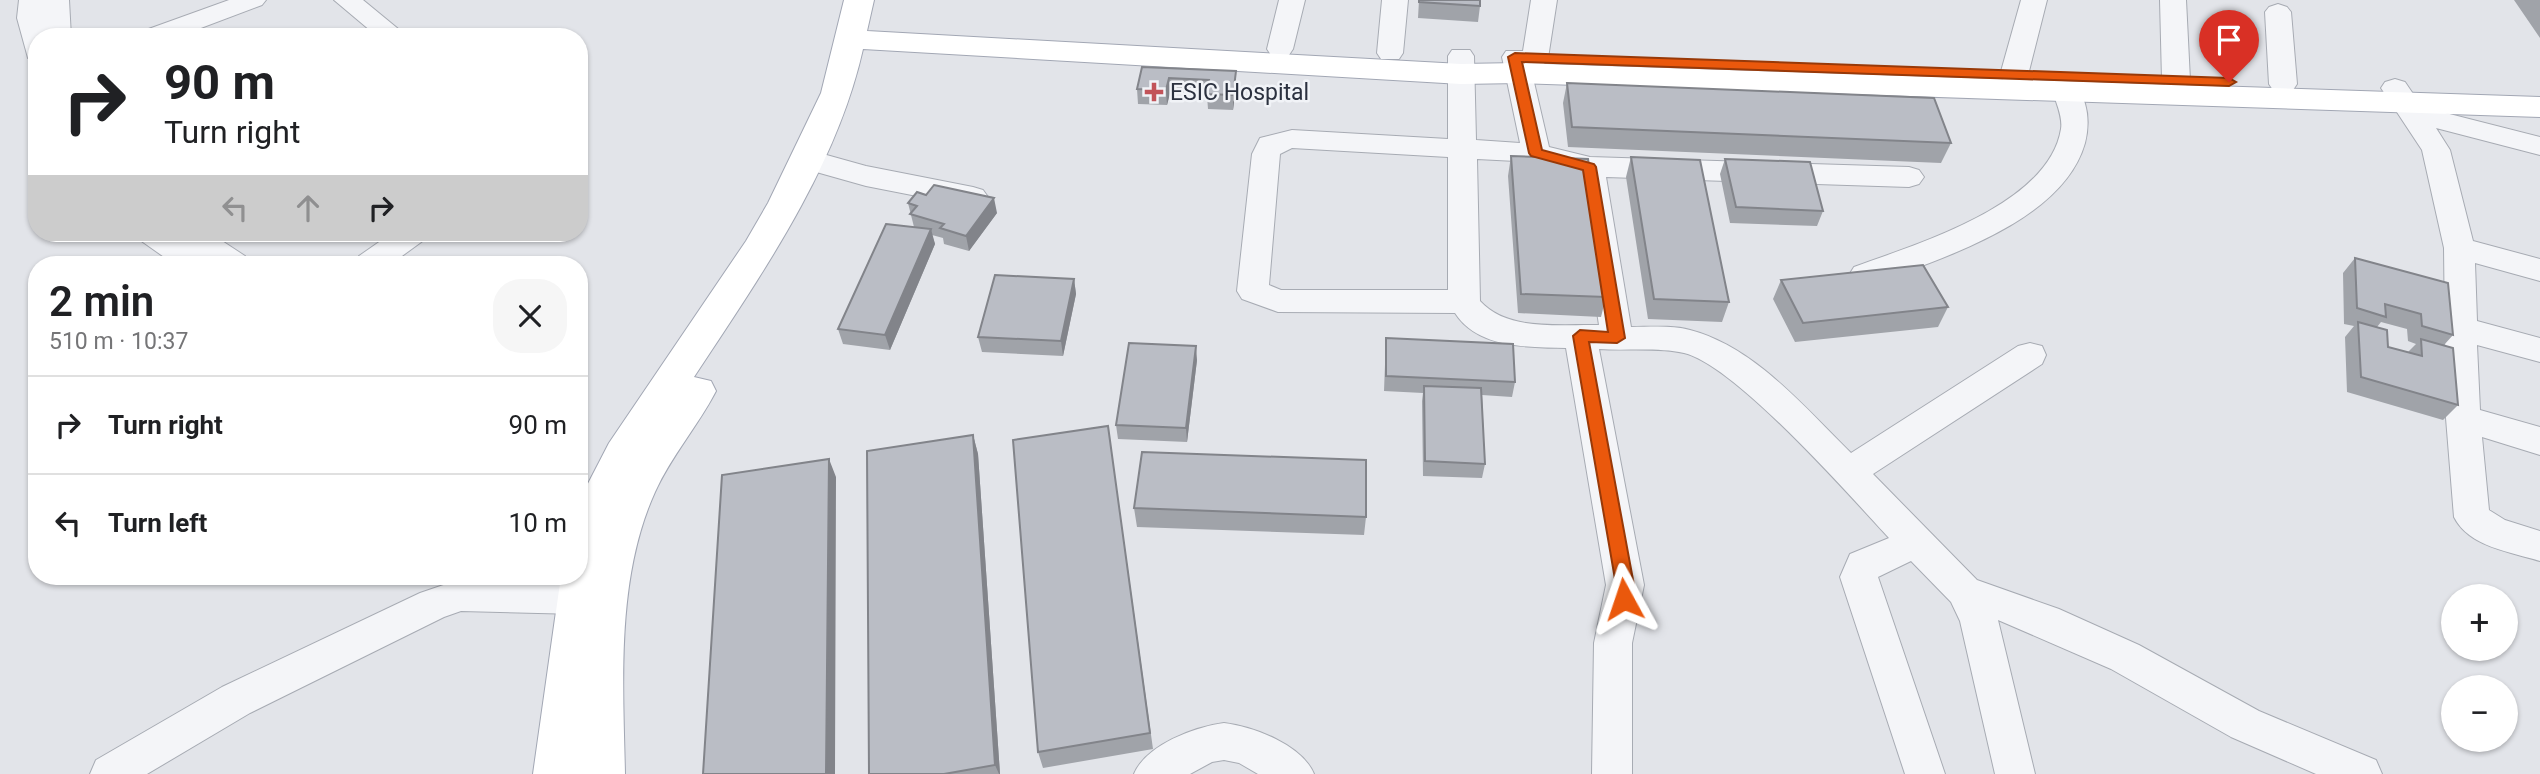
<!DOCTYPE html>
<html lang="en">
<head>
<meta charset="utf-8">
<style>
  :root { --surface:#fff; --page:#f6f6f6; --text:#202124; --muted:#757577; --line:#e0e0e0 }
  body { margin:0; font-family:Roboto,sans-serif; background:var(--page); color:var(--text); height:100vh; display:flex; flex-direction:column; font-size:26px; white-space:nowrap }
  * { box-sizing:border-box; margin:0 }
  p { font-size:23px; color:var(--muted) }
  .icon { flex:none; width:38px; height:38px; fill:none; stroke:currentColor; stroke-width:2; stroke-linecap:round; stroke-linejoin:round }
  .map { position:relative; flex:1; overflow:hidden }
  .details { position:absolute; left:28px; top:256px; width:560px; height:329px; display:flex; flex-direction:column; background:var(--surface); border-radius:28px; box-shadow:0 2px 5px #0004 }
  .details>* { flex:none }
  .guide { position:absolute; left:28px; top:28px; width:560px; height:214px; border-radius:28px; box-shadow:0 2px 5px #0004; background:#fff; color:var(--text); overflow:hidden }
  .controls { position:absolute; left:2441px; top:584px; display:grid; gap:14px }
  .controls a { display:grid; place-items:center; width:77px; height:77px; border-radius:50%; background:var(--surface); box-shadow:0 2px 5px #0004; font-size:35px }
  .pin { position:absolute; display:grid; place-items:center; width:60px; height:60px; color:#fff; margin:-72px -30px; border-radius:50% 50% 50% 0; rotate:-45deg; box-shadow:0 0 7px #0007 }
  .pin .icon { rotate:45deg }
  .me { position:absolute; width:77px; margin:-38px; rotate:355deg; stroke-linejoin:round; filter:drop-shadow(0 0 5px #0008) }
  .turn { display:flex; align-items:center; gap:24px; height:147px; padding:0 21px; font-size:32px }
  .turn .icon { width:91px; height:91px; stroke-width:2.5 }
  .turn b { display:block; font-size:49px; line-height:60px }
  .lanes { display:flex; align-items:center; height:66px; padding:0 21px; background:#0003; justify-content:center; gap:35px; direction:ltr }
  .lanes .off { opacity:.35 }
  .round { display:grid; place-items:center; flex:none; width:74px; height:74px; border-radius:28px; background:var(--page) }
  .summary { display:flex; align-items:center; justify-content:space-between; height:119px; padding:0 21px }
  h1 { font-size:42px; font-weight:600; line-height:52px }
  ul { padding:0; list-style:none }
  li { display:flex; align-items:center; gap:21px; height:98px; padding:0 21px; border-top:2px solid var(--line) }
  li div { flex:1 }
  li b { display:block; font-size:26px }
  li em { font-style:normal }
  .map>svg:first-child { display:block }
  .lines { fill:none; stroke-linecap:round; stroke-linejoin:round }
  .minor-casing { stroke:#a7abb3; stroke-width:2 }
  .major-casing { stroke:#a2a7b4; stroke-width:2 }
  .minor { fill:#f4f5f8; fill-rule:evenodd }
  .major { fill:#fff; fill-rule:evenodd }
  .wall { fill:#a0a3a9; fill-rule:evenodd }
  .shaded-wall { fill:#82848a }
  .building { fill:#babdc5; stroke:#82848a; stroke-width:2 }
  .route { fill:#ea580c; stroke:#983908; stroke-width:2 }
  .poi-dot { fill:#c25359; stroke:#f1f3f7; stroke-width:2.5 }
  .labels { text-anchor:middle; stroke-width:5; stroke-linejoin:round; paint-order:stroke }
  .poi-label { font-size:23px; fill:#2b313f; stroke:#f1f3f7; text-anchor:start }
</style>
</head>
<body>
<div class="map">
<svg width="2540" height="774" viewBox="0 0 2540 774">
  <rect width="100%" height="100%" fill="#e2e4e9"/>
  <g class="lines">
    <defs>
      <path id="minor" d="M19,0H69L71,37H37V60L28,58L17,18Z
        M229,0H266L262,5L177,37H139L143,31Z
        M334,0H363L408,37H378Z
        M1279,0H1305L1293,49L1289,55H1271L1267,49Z
        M1382,0H1408L1403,53L1399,59H1381L1377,53Z
        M1531,0H1557L1548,58L1544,64L1530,65L1549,147L1590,157L1909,167L1919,170L1924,177L1919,184L1909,187L1606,177L1631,327C1650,327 1672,325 1690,330C1755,347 1805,408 1851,453L2018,346L2030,343L2042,346L2046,355L2042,364L1873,474L1977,580L2059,609L2139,645L2259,711L2376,760L2382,774H2316L2231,737L2111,669L1998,620L2035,774H1995L1960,621L1951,602L1911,561L1878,577L1945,774H1905L1840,577L1850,554L1889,538C1850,496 1735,365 1684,353C1658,347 1626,351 1599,349L1644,585L1632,643V774H1592L1594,643L1606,585L1566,348C1529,347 1478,349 1455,313L1278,312L1242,299L1237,291L1252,154L1260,138L1292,130L1448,139V56L1452,50H1470L1474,56L1476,140L1520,143L1502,57L1506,51H1523ZM1292,148L1448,157V290H1281L1269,285L1280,154ZM1477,159L1536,162L1576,173L1599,325C1561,324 1508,332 1480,301Z
        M2021,0H2047L2028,75L2024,81L2014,83L2004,81L2000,75Z
        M2160,0H2186L2190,80L2186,86L2176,89L2166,86L2162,80Z
        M2278,4L2287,7L2291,12L2297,84L2293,90L2283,93L2273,90L2269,84L2265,12L2269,7Z
        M2395,79L2405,82L2422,107L2540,137V155L2436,128L2450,150L2473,241L2540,259V281L2475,263L2477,321L2540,338V362L2477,345L2480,410L2540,427V455L2482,437L2489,510L2505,520L2540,531V561C2511,552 2469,547 2454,517L2446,418L2444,248L2422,150L2381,88L2385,82Z
        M2067,83L2077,86C2088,103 2090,123 2085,143C2063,221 1944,257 1876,283L1865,286L1854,283L1849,275L1854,267C1917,244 2049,205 2061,129C2063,117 2056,103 2053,92L2057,86Z
        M805,149L866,166L973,187L983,190L988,197L983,204L973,207L866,186L795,166L791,159L795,152Z
        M136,233H210L245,256L249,264H174L140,240Z
        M392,233H428L424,240L391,264H355L359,256Z
        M461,579L578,582L591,587L597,598L591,609L578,614L461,611L444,617L250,713L147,774H90L96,760L222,687L420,593Z
        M1224,723C1255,727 1302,745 1314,774H1258L1239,763L1224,760L1212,762L1190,774H1134C1146,745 1194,727 1224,723Z"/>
      <path id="major" d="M844,0H874L867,31L1461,64L1519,63L2540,97V117L1519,83L1461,84L863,49C836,169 761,275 694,377L711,381L716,391C698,426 671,456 655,492C616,578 623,682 625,774H533L561,576H579V501L609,443L746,241L768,203L821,93Z"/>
    </defs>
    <use href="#minor" class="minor-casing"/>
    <use href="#major" class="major-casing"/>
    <use href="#minor" class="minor"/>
    <use href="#major" class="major"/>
  </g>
  <path class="wall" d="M1419,0L1480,6L1478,22L1418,18Z
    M2514,0H2540V38Z
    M1142,67L1236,86L1233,110L1208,109L1207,95L1170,93L1167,105L1138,104L1137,89Z
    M1567,83L1951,143L1941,163L1568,147L1563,103Z
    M1511,156L1606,297L1601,317L1518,313L1508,176Z
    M1631,157L1729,302L1722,322L1648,319L1626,177Z
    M1725,159L1823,211L1817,226L1730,223L1720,174Z
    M908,203L997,213L969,251L944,244L943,238L932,235L935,244L890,350L843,344L838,329L914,227Z
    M2355,258L2453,335L2444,345L2458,405L2443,420L2347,392L2345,337L2354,326L2344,324L2343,273ZM2381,322L2407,329L2408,341L2416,344L2408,352L2388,347L2377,327Z
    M1074,279L1076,294L1063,356L982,352L978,337Z
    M1781,280L1948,307L1938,327L1795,342L1773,299Z
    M1386,338L1515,382L1512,397L1482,395L1485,464L1482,478L1423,476L1422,401L1423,393L1384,391Z
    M1197,360L1187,442L1118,439L1116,425Z
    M1108,426L1153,749L1043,768L1038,752Z
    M973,435L978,454L1000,774H869Z
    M1134,508L1366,517L1364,535L1137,527Z"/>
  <path class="shaded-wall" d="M1236,71V86L1233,110V95Z
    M1169,78L1170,93L1167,105L1166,90Z
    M994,198L997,213L969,251L966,236Z
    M931,229L935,244L890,350L885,335Z
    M1074,279L1076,294L1063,356L1061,341Z
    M1196,346L1197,360L1187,442L1186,428Z
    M973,435L978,454L1000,774H999L995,765Z
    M829,459L836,477L835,774H826Z"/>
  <path class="building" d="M1419,0H1480V6L1419,2Z
    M1142,67L1236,71L1233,95L1207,94L1209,80L1169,78L1166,90L1137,89Z
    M1567,83L1934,98L1951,143L1572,127Z
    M1511,156L1588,159L1606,297L1521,294Z
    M1631,157L1700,160L1729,302L1654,299Z
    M1725,159L1810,162L1823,211L1736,207Z
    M934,185L994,198L966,236L940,228L944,224L910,214L917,206L908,203L917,192L926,195Z
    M886,224L931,229L885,335L838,329Z
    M2355,258L2448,283L2453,335L2422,326L2421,314L2385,304L2386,317L2357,308Z
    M1923,265L1948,307L1803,323L1781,280Z
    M995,275L1074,279L1061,341L978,337Z
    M2358,322L2387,330L2388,347L2422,356L2421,339L2453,348L2458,405L2361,377Z
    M1386,338L1513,344L1515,382L1386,376Z
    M1129,343L1196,346L1186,428L1116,425Z
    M1424,386L1481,388L1485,464L1425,461Z
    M1108,426L1150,733L1038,752L1013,440Z
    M973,435L995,765L944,774H869L867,451Z
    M1142,452L1366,460V517L1134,508Z
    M829,459L826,774H703L722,475Z"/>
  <path class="route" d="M1515,53L2229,78L2236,82L2229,86L1522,62L1542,150L1594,164L1596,167L1625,338L1617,343L1589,342L1634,585L1633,599L1624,607L1615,599L1616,585L1573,336L1580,330L1608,332L1583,170L1531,156L1529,153L1508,57Z"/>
  <path class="poi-dot" d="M1150.5 81.5h7v7h7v7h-7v7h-7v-7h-7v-7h7z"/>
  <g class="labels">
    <g class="poi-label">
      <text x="1170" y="100">ESIC Hospital</text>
    </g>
  </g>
</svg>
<div class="controls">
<a>+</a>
<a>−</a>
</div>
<div class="pin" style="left:2229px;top:82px;background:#d93025"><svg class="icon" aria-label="arrive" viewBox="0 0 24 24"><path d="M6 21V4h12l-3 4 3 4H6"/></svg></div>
<svg class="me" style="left:1624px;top:599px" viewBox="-20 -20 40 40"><path d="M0-17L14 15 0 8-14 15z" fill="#ea580c" stroke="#fff" stroke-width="4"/></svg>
<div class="guide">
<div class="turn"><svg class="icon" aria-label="right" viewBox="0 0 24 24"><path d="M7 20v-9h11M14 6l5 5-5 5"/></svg><div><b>90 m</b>Turn right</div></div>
<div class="lanes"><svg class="icon off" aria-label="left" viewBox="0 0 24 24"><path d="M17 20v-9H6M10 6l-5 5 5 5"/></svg><svg class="icon off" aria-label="ahead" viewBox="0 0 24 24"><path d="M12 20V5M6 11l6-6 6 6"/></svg><svg class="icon" aria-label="right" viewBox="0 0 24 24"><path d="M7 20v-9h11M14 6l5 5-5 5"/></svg></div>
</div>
<section class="details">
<div class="summary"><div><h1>2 min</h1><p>510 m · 10:37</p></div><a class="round"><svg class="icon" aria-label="close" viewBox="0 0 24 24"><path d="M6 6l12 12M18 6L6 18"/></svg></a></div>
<ul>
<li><svg class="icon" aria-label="right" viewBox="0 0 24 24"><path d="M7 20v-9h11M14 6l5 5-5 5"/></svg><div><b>Turn right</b></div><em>90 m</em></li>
<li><svg class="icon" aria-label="left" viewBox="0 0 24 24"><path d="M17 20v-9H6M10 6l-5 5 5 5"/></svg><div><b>Turn left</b></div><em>10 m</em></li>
</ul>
</section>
</div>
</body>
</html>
